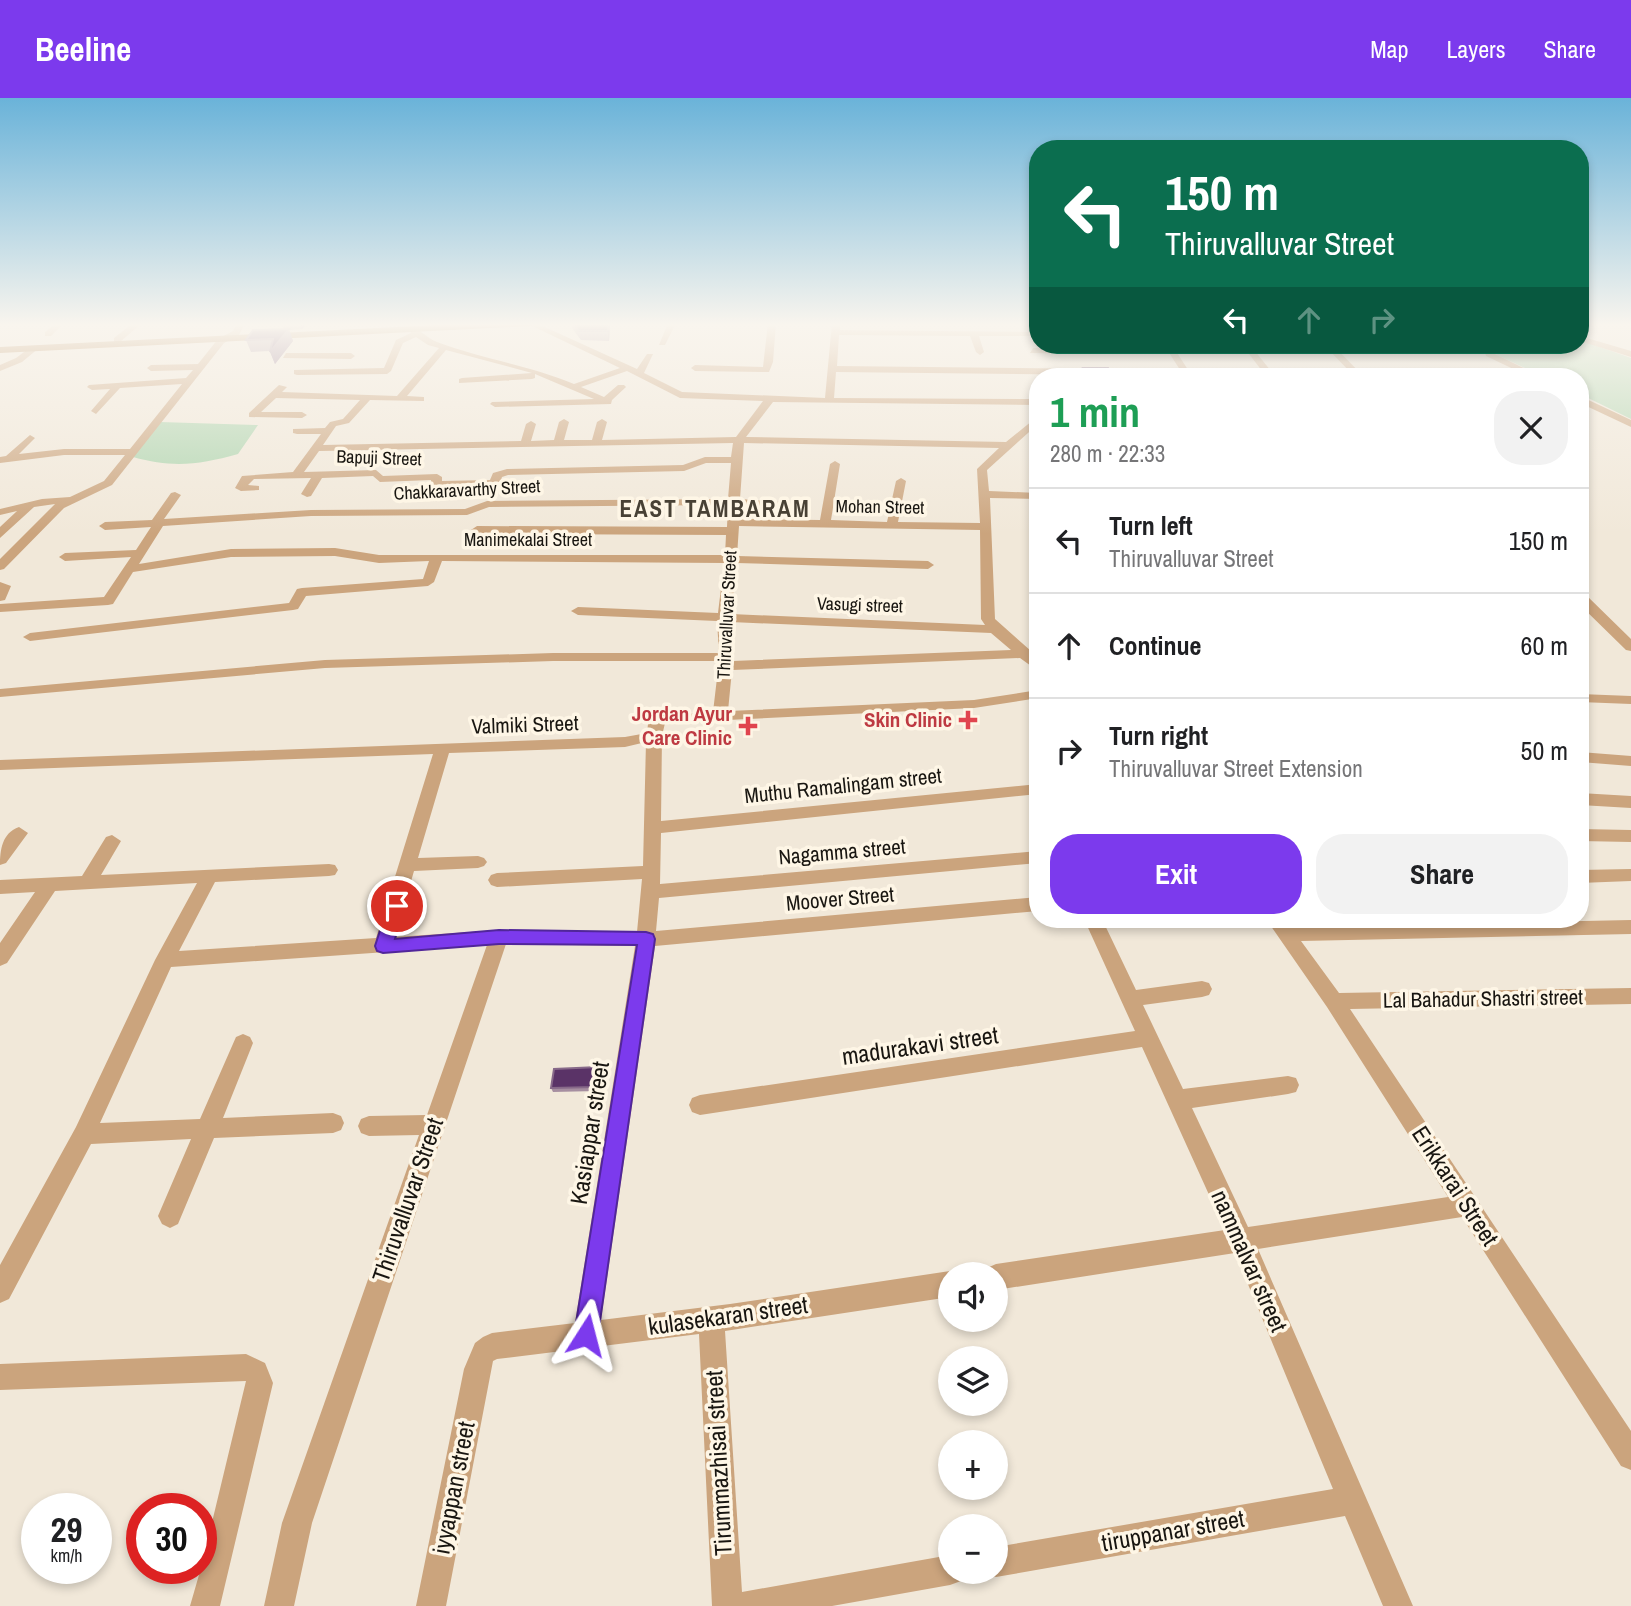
<!DOCTYPE html>
<html lang="en">
<head>
<meta charset="utf-8">
<style>
  :root { --surface:#fff; --page:#f2f2f2; --text:#202124; --muted:#757577; --line:#e0e0e0; --accent:#7c3aed }
  body { margin:0; font-family:"Archivo Narrow",sans-serif; background:var(--page); color:var(--text); height:100vh; display:flex; flex-direction:column; font-size:26px; white-space:nowrap }
  * { box-sizing:border-box; margin:0 }
  p { font-size:23px; color:var(--muted) }
  .icon { flex:none; width:38px; height:38px; fill:none; stroke:currentColor; stroke-width:2; stroke-linecap:round; stroke-linejoin:round }
  .map { position:relative; flex:1; overflow:hidden }
  .drawer { position:absolute; left:1029px; top:270px; width:560px; height:560px; display:flex; flex-direction:column; background:var(--surface); border-radius:28px; box-shadow:0 4px 10px #0003 }
  .drawer>* { flex:none }
  .top-card { position:absolute; left:1029px; top:42px; width:560px; height:214px; border-radius:28px; box-shadow:0 4px 10px #0003; background:#0b6e4f; color:#fff; overflow:hidden }
  .buttons { position:absolute; left:938px; top:1164px; display:grid; gap:14px }
  .buttons a { display:grid; place-items:center; width:70px; height:70px; border-radius:50%; background:var(--surface); box-shadow:0 4px 10px #0003; font-size:35px }
  .speed { position:absolute; left:21px; top:1395px; display:flex; gap:14px; font-size:35px; font-weight:700; text-align:center }
  .speed>* { display:grid; place-content:center; width:91px; height:91px; border-radius:50%; background:var(--surface); box-shadow:0 4px 10px #0003; line-height:1 }
  .speed small { font-size:18px; font-weight:400 }
  .speed .limit { border:10px solid #d22; background:#fff; color:#111 }
  .pin { position:absolute; display:grid; place-items:center; width:60px; height:60px; color:#fff; margin:-30px; border:4px solid #fff; border-radius:50%; box-shadow:0 2px 7px #0007 }
  .me { position:absolute; width:77px; margin:-38px; rotate:9deg; stroke-linejoin:round; filter:drop-shadow(0 0 5px #0008) }
  .turn { display:flex; align-items:center; gap:24px; height:147px; padding:0 21px; font-size:32px }
  .turn .icon { width:91px; height:91px; stroke-width:2.5 }
  .turn b { display:block; font-size:49px; line-height:60px }
  .lanes { display:flex; align-items:center; height:66px; padding:0 21px; background:#0003; justify-content:center; gap:35px; direction:ltr }
  .lanes .off { opacity:.35 }
  .round { display:grid; place-items:center; flex:none; width:74px; height:74px; border-radius:28px; background:var(--page) }
  .summary { display:flex; align-items:center; justify-content:space-between; height:119px; padding:0 21px }
  h1 { font-size:42px; font-weight:700; line-height:52px; color:#1e9e55 }
  .primary-button { display:flex; gap:14px; margin-top:auto; padding:14px 21px }
  .primary-button a { flex:1; height:80px; border-radius:28px; background:var(--accent); color:#fff; font-size:28px; font-weight:700; line-height:80px; text-align:center }
  .primary-button a+a { background:var(--page); color:var(--text) }
  ul { padding:0; list-style:none }
  li { display:flex; align-items:center; gap:21px; height:105px; padding:0 21px; border-top:2px solid var(--line) }
  li div { flex:1 }
  li b { display:block; font-size:26px }
  li em { font-style:normal }
  header { display:flex; align-items:center; gap:42px; box-sizing:border-box; height:98px; padding:0 35px; background:var(--accent); color:#fff }
  header strong { font-size:33px }
  nav { display:flex; gap:38px; margin-inline-start:auto; font-size:24px }
  .map>svg:first-child { display:block }
  .green { fill:#aed4ae }
  .lines { fill:none; stroke-linecap:round; stroke-linejoin:round }
  .minor { fill:#cba47d; fill-rule:evenodd }
  .major { fill:#a36b2c; fill-rule:evenodd }
  .wall { fill:#a68ea0 }
  .shaded-wall { fill:#876989 }
  .building { fill:#5a3367; stroke:#876989; stroke-width:2 }
  .route { fill:#7c3aed; stroke:#51269a; stroke-width:2 }
  .health-dot { fill:#e0444e; stroke:#fef6e6; stroke-width:2.5 }
  .labels { text-anchor:middle; stroke-width:7; stroke-linejoin:round; paint-order:stroke }
  .far-street-label { font-size:18px; fill:#191611; stroke:#fef6e6 }
  .health-label { font-size:21px; font-weight:bold; fill:#be3a42; stroke:#fef6e6; text-anchor:end }
  .street-label { font-size:21px; fill:#191611; stroke:#fef6e6 }
  .far-district-label { font-size:23px; font-weight:bold; letter-spacing:2px; fill:#484135; stroke:#fef6e6 }
  .near-street-label { font-size:24px; fill:#191611; stroke:#fef6e6 }
</style>
</head>
<body>
<header>
<strong>Beeline</strong>
<nav><a>Map</a><a>Layers</a><a>Share</a></nav>
</header>
<div class="map">
<svg width="1631" height="1508" viewBox="0 0 1631 1508">
  <rect width="100%" height="100%" fill="#f1e8d9"/>
  <path class="green" d="M1580,242L1631,260V321L1580,296V278H1542L1497,257L1491,248L1580,247Z
    M160,324L258,327L238,356C199,367 172,370 133,359Z"/>
  <g class="lines">
    <path class="minor" d="M56,225H64L51,238H45V234Z
      M133,225H142L120,244H114V240Z
      M237,225H245L239,237L224,245L112,387L64,410L4,471L0,472V461L55,406L34,409L0,440V429L17,413L0,417V411L42,401L70,399L104,383L125,357H64L0,365V359L6,358L30,337L35,340L19,356L64,351H130L182,286L120,290L96,316L91,313L110,291L92,292L87,289L89,287L186,280L193,272L151,273L147,270L151,267L198,266L218,241L233,233Z
      M526,225H536L637,271L647,256H653L644,275L682,294L825,300L832,225H840V232L1038,234V238H979L984,254L980,257L976,254L970,238L839,237L837,268L1104,271L1108,274L1104,277L836,274L834,300L1038,301V307L773,304L746,339L1006,344L1038,318V326L987,372L989,393L1038,395V401L990,400L995,521L1031,553L1038,561V573L1020,560L732,572L728,613L974,602L1038,592V600L974,610L665,625L662,638L661,723L1038,686V696L661,735L660,786L1038,753V765L659,800L656,833L1038,799V813L655,848L601,1222L730,1206L950,1173L956,1176H950V1199L725,1233L742,1494L950,1457V1474H965L961,1483L950,1487L832,1508H712L699,1236L497,1261L493,1263L446,1508H416L464,1271L475,1245L483,1239L492,1235L575,1225L635,848L506,846L312,1425L294,1508H264L282,1425L419,1037L369,1038L361,1035L358,1028L361,1021L369,1018L427,1017L487,847L171,869L100,1025L200,1021L236,939L243,936L250,939L253,945L223,1020L333,1015L341,1018L344,1025L341,1032L333,1035L214,1040L178,1126L170,1130L162,1126L158,1118L191,1041L91,1046L9,1201L0,1205V1167L76,1029L155,862L197,785L55,793L7,865L0,868V845L35,794L0,796V782L82,778L106,739L112,737L121,743L101,777L329,766L335,767L338,772L335,777L329,778L215,784L179,853L376,840L433,656L0,672V662L625,639L647,635L648,626L656,618L713,614L719,563H553L325,570L0,599V591L325,562L553,555H719L717,523L578,517L571,513L578,509L718,515L724,465L442,463L434,484L428,488L306,498L298,511L293,512L30,543L23,539L30,535L289,505L297,491L302,490L423,481L429,463L379,465L335,458L231,459L133,474L113,506L108,507L0,514V506L104,499L131,459L65,463L59,459L65,455L136,452L151,429L105,432L99,428L105,424L152,422L171,395L175,394L181,397L164,421L311,412L465,411L487,403L728,401L731,365H706L684,373L508,377L502,379L496,396L490,399L484,396L487,388L436,390L431,387V382L380,384L373,378L322,380L311,398L307,399L301,396L311,380L254,381L248,387L259,388V392L241,393L235,390L242,378L293,374L321,336H297L293,335V331L325,330L330,324L343,321L360,302L276,300L261,314H302L307,317L302,320L249,319V315L279,287L287,289L282,294L397,298L439,250L428,247L416,239L403,245L391,273L387,276L297,277L294,276V272L384,270L396,242L411,235L408,229C419,229 426,240 437,244C482,261 529,267 574,286L620,270ZM446,252L532,275L462,280L459,281V285L532,281L535,280V276L594,301L492,304L490,306L495,309L611,306L612,302L626,289L624,287H618L604,299L581,289L627,273L680,300L763,303L736,339L602,342L607,324L602,321L597,324L592,342H564L569,324L564,321L559,324L554,342L531,343L536,326L531,323L526,326L521,343L323,347L336,328L349,325L370,302L424,303V299L407,298ZM733,345L731,359H705L683,367L507,371L493,375L490,382L442,383V379L437,376L383,378L376,372L304,374L319,353ZM744,345L999,350L977,371L980,425L898,424L906,383L901,380L896,383L887,424L831,422L840,366L835,363L830,366L820,422L739,421V408L782,410L788,407L782,404L740,401ZM728,407L727,429L477,428L471,432L477,436L726,437L725,457H379L335,450L231,451L139,466L163,428L311,418L467,417L489,409ZM739,428L980,432L981,521L985,527L731,516L737,465L928,471L934,467L928,463L737,458ZM731,524L991,535L1011,552L733,563ZM646,644L643,768L497,775L491,777L488,782L491,787L497,789L642,781L637,834L499,832L395,839L414,773L478,770L484,768L487,764L484,760L478,758L418,760L449,655L625,649Z
      M668,225H676L665,247H659Z
      M768,225H776L773,264L769,274L695,273L691,270L695,267L763,269Z
      M1580,238L1631,253V259L1580,243Z
      M1164,247H1172L1192,278H1184Z
      M1242,247H1250L1275,278H1266Z
      M1324,247H1333L1363,278H1354Z
      M1483,247H1491L1493,255L1540,278H1528L1486,258Z
      M32,248L39,250L22,264L0,273V267L16,260Z
      M1033,250H1106L1110,253L1106,256L1030,255Z
      M286,255H351L355,258L351,261L283,260Z
      M1580,298L1631,322V329L1580,305Z
      M0,484L11,488L5,502L0,503Z
      M1580,495L1585,496L1631,541V553L1626,552L1580,507Z
      M1580,596L1631,598V606L1580,604Z
      M1580,654L1631,658V668L1580,664Z
      M1580,695L1631,698V710L1580,707Z
      M19,729L28,735L6,765L0,767C0,752 2,735 19,729Z
      M1580,731L1631,732V744L1580,743Z
      M1631,771V783L1580,785V772Z
      M1084,821H1102L1136,892L1202,883L1209,885L1212,891L1209,897L1202,899L1143,907L1183,991L1288,978L1296,980L1299,987L1296,994L1288,996L1192,1010L1248,1129L1448,1099L1327,909L1266,821H1285L1291,829L1631,822V836L1301,843L1339,895L1631,890V906L1350,911L1631,1333V1372L1621,1368L1462,1119L1258,1151L1413,1508H1383L1345,1418L996,1479L985,1475L996,1474V1449L1333,1391L1235,1155L996,1192V1176H985L987,1170L996,1166L1225,1132L1142,949L700,1017L692,1014L689,1007L692,1000L700,997L1135,933Z
      M246,1256L265,1265L273,1285L220,1508H190L201,1470L246,1283L0,1292V1266Z"/>
    <path class="major" d="M475,225H536L531,228L0,255V249Z"/>
  </g>
  <path class="wall" d="M282,225H307L302,231L289,232L293,243L275,266L270,253L251,254L246,242L284,231Z
    M571,225H610L609,243L581,242L572,230Z
    M1083,270L1110,278H1082Z
    M598,969L599,973L597,993L553,994L551,990Z"/>
  <path class="shaded-wall" d="M300,225H307L302,231Z
    M608,225H610V228L609,243L608,233Z
    M289,231L293,243L275,266L270,254Z
    M598,969L599,973L597,993L596,989Z"/>
  <path class="building" d="M573,225H608V233H579Z
    M289,231L270,254L273,241L246,242L253,232Z
    M1083,270H1108L1110,278H1087Z
    M598,969L596,989L551,990L554,971Z"/>
  <linearGradient id="sky" x2="0" y2="1"><stop stop-color="#6ab3d9"/><stop offset="0.52" stop-color="#f9f5ee"/><stop offset="1" stop-color="#f9f5ee" stop-opacity="0"/></linearGradient>
  <rect width="1631" height="436" fill="url(#sky)"/>
  <path class="route" d="M397,802L405,808L395,841L499,832L646,834L653,836L655,841L598,1237L594,1245L586,1249L578,1245L574,1237L637,847L499,846L383,855L377,853L375,848L388,808Z"/>
  <g class="health-dot">
    <path d="M964.5 611.5h7v7h7v7h-7v7h-7v-7h-7v-7h7z"/>
    <path d="M744.5 617.5h7v7h7v7h-7v7h-7v-7h-7v-7h7z"/>
  </g>
  <g class="labels">
    <g class="far-street-label">
      <text transform="translate(379 360) rotate(2)" y="6">Bapuji Street</text>
      <text transform="translate(467 392) rotate(-3)" y="6">Chakkaravarthy Street</text>
      <text transform="translate(880 409) rotate(1)" y="6">Mohan Street</text>
      <text x="528" y="448">Manimekalai Street</text>
      <text transform="translate(860 507) rotate(2)" y="6">Vasugi street</text>
      <text transform="translate(727 517) rotate(-87)" y="6">Thiruvalluvar Street</text>
    </g>
    <g class="health-label">
      <text x="732" y="623">Jordan Ayur<tspan x="732" dy="24">Care Clinic</tspan></text>
      <text x="952" y="629">Skin Clinic</text>
    </g>
    <g class="street-label">
      <text transform="translate(525 627) rotate(-2)" y="7">Valmiki Street</text>
      <text transform="translate(843 688) rotate(-6)" y="7">Muthu Ramalingam street</text>
      <text transform="translate(842 754) rotate(-5)" y="7">Nagamma street</text>
      <text transform="translate(840 801) rotate(-5)" y="7">Moover Street</text>
      <text transform="translate(1483 901) rotate(-1)" y="7">Lal Bahadur Shastri street</text>
    </g>
    <g class="far-district-label">
      <text x="715" y="419">EAST TAMBARAM</text>
    </g>
    <g class="near-street-label">
      <text transform="translate(920 948) rotate(-8)" y="8">madurakavi street</text>
      <text transform="translate(590 1035) rotate(-81)" y="8">Kasiappar street</text>
      <text transform="translate(1455 1088) rotate(57)" y="8">Erikkarai Street</text>
      <text transform="translate(408 1102) rotate(-71)" y="8">Thiruvalluvar Street</text>
      <text transform="translate(1249 1163) rotate(66)" y="8">nammalvar street</text>
      <text transform="translate(728 1218) rotate(-8)" y="8">kulasekaran street</text>
      <text transform="translate(719 1365) rotate(-93)" y="8">Tirummazhisai street</text>
      <text transform="translate(454 1390) rotate(-79)" y="8">iyyappan street</text>
      <text transform="translate(1173 1433) rotate(-10)" y="8">tiruppanar street</text>
    </g>
  </g>
</svg>
<div class="buttons">
<a><svg class="icon" aria-label="sound" viewBox="0 0 24 24"><path d="M4 9h4l5-4v14l-5-4H4zM17 9q2 3 0 6"/></svg></a>
<a><svg class="icon" aria-label="layers" viewBox="0 0 24 24"><path d="M12 4l9 5-9 5-9-5zM3 14l9 5 9-5"/></svg></a>
<a>+</a>
<a>−</a>
</div>
<div class="speed"><div>29<small>km/h</small></div><div class="limit">30</div></div>
<div class="pin" style="left:397px;top:808px;background:#d93025"><svg class="icon" aria-label="arrive" viewBox="0 0 24 24"><path d="M6 21V4h12l-3 4 3 4H6"/></svg></div>
<svg class="me" style="left:586px;top:1237px" viewBox="-20 -20 40 40"><path d="M0-17L14 15 0 8-14 15z" fill="#7c3aed" stroke="#fff" stroke-width="4"/></svg>
<div class="top-card">
<div class="turn"><svg class="icon" aria-label="left" viewBox="0 0 24 24"><path d="M17 20v-9H6M10 6l-5 5 5 5"/></svg><div><b>150 m</b>Thiruvalluvar Street</div></div>
<div class="lanes"><svg class="icon" aria-label="left" viewBox="0 0 24 24"><path d="M17 20v-9H6M10 6l-5 5 5 5"/></svg><svg class="icon off" aria-label="ahead" viewBox="0 0 24 24"><path d="M12 20V5M6 11l6-6 6 6"/></svg><svg class="icon off" aria-label="right" viewBox="0 0 24 24"><path d="M7 20v-9h11M14 6l5 5-5 5"/></svg></div>
</div>
<section class="drawer">
<div class="summary"><div><h1>1 min</h1><p>280 m · 22:33</p></div><a class="round"><svg class="icon" aria-label="close" viewBox="0 0 24 24"><path d="M6 6l12 12M18 6L6 18"/></svg></a></div>
<ul>
<li><svg class="icon" aria-label="left" viewBox="0 0 24 24"><path d="M17 20v-9H6M10 6l-5 5 5 5"/></svg><div><b>Turn left</b><p>Thiruvalluvar Street</p></div><em>150 m</em></li>
<li><svg class="icon" aria-label="ahead" viewBox="0 0 24 24"><path d="M12 20V5M6 11l6-6 6 6"/></svg><div><b>Continue</b></div><em>60 m</em></li>
<li><svg class="icon" aria-label="right" viewBox="0 0 24 24"><path d="M7 20v-9h11M14 6l5 5-5 5"/></svg><div><b>Turn right</b><p>Thiruvalluvar Street Extension</p></div><em>50 m</em></li>
</ul>
<div class="primary-button"><a>Exit</a><a>Share</a></div>
</section>
</div>
</body>
</html>
